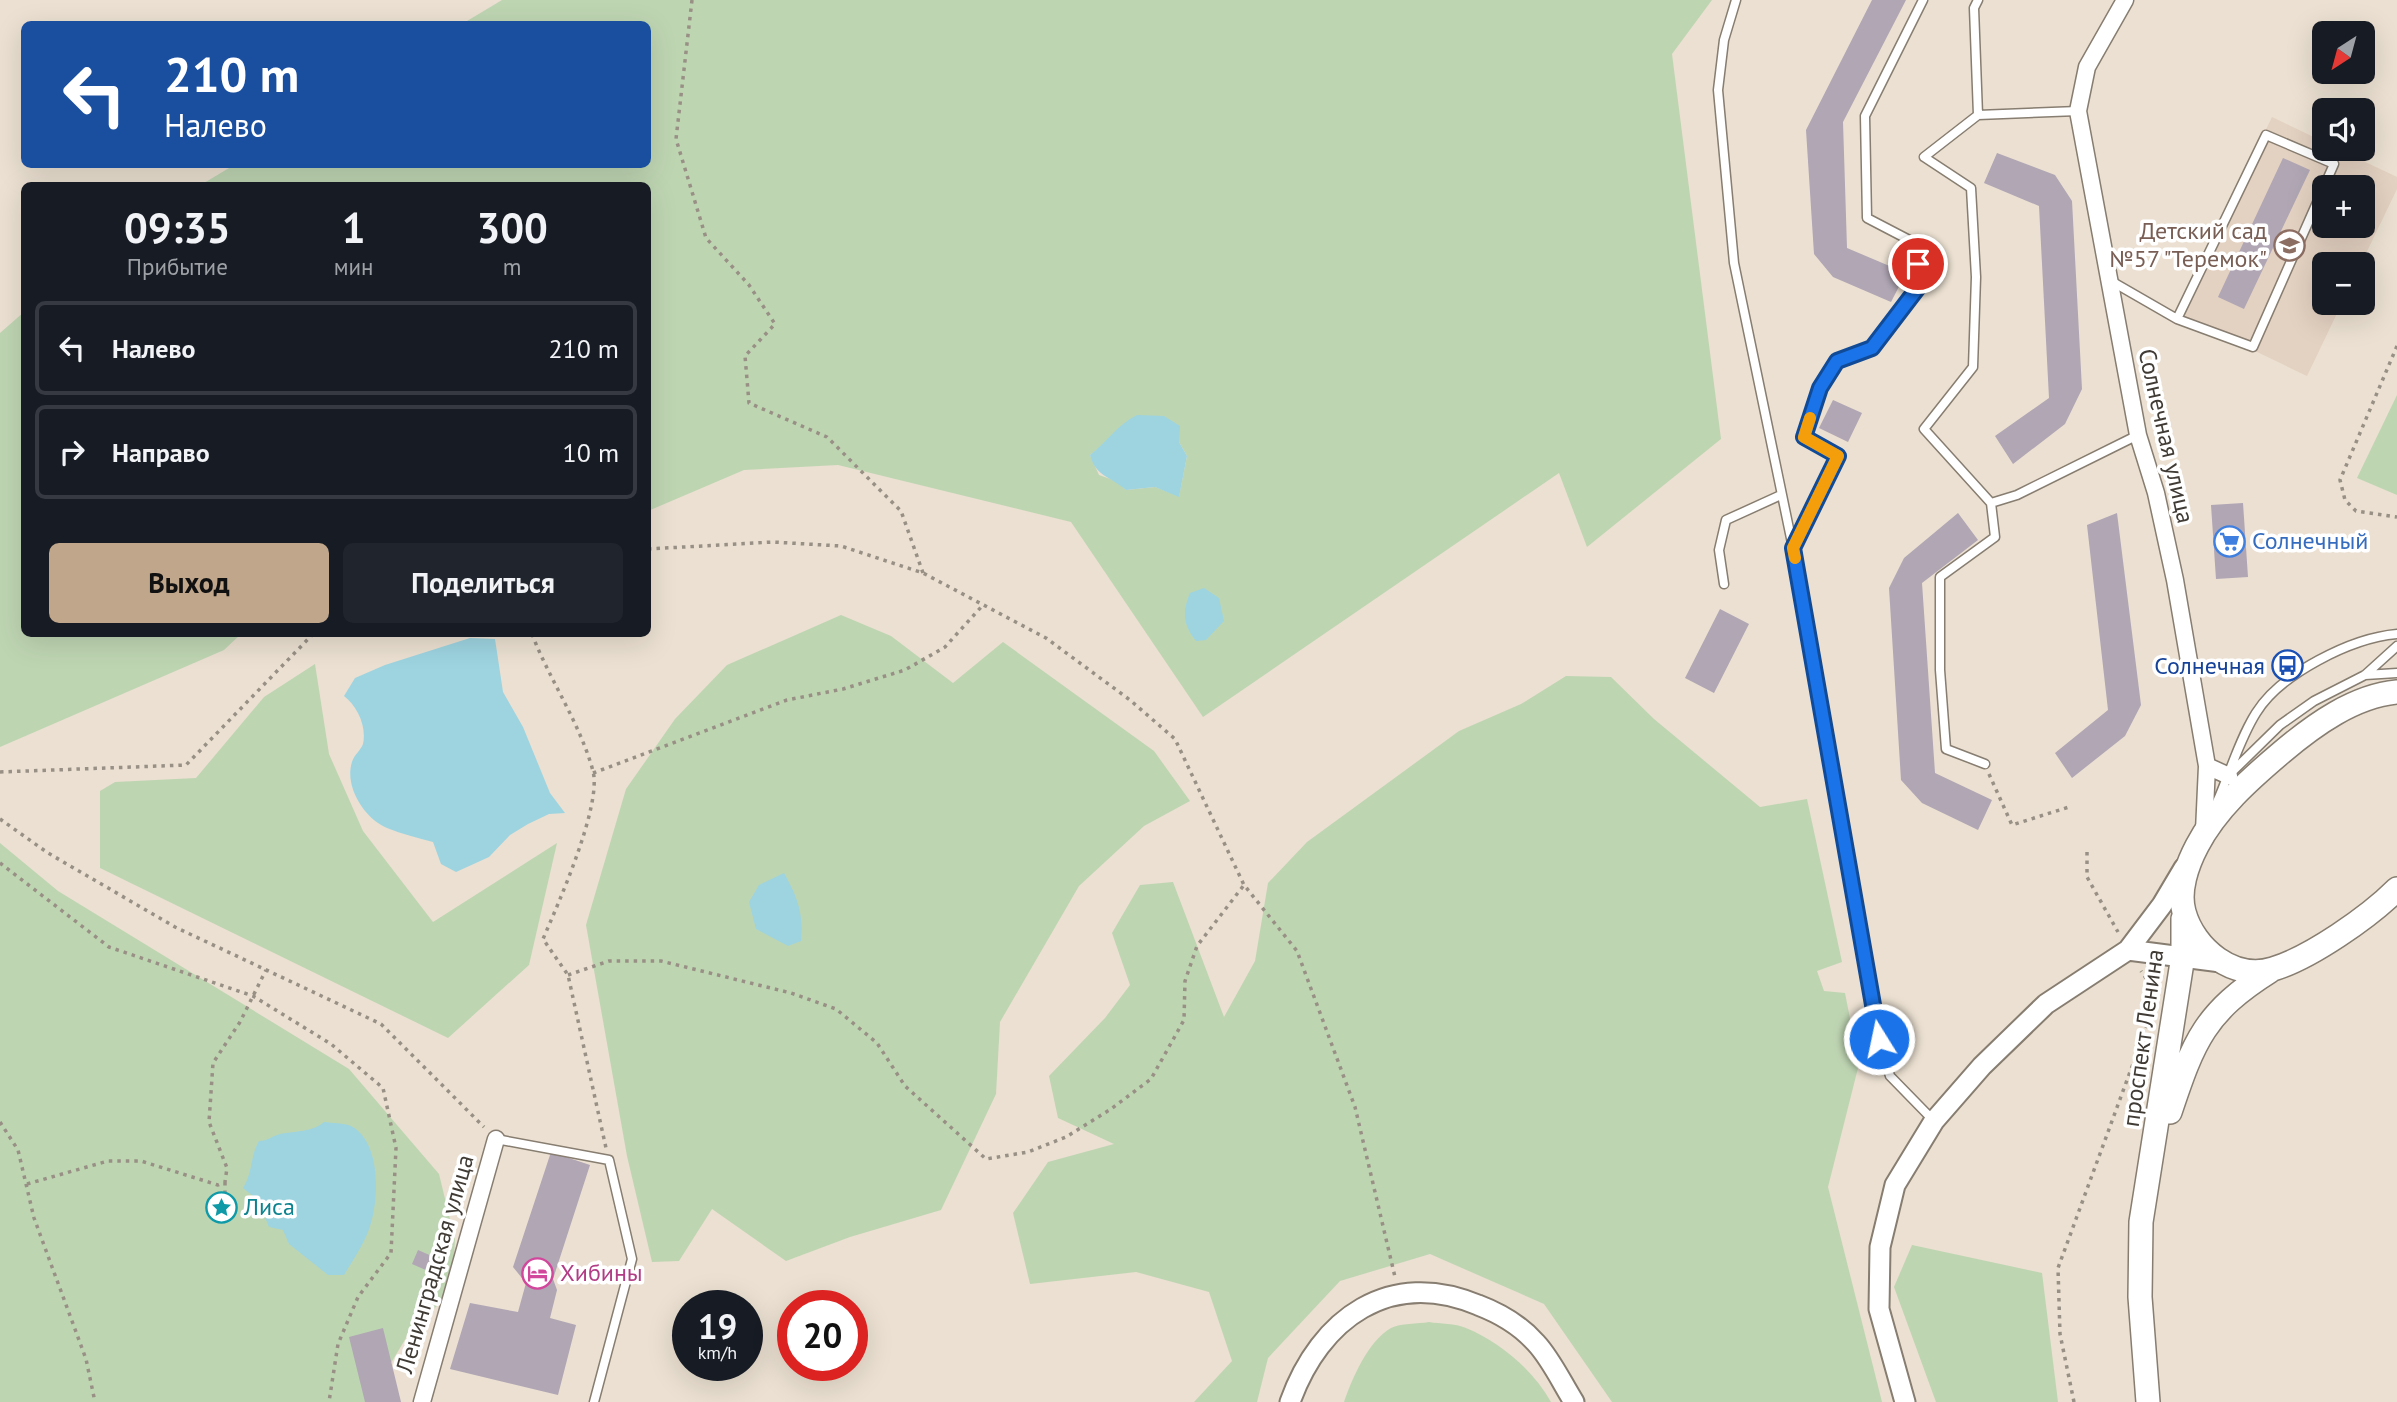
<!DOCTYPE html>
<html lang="ru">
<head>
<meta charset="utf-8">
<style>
  :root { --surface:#171b24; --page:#20242c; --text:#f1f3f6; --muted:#9ea1a6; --line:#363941; --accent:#c0a68a }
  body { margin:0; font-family:"PT Sans",sans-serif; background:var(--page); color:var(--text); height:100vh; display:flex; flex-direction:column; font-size:26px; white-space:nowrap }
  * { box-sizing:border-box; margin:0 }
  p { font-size:23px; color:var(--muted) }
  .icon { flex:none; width:38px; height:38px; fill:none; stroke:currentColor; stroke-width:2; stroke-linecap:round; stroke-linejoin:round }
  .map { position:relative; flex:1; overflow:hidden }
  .sheet { position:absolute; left:21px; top:182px; width:630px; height:455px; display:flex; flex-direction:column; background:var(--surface); border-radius:10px; box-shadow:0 7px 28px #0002 }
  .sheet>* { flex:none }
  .top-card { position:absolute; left:21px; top:21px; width:630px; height:147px; border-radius:10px; box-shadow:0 7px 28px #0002; background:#1a4fa0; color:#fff; overflow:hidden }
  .needle { width:46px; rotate:216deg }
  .controls { position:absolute; left:2312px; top:21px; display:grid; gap:14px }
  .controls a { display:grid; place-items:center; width:63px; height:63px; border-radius:10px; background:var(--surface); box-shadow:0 7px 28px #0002; font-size:35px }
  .speed { position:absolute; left:672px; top:1290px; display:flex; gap:14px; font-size:35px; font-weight:700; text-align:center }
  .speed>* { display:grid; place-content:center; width:91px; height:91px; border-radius:50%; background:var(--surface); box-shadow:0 7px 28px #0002; line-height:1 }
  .speed small { font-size:18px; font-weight:400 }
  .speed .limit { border:10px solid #d22; background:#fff; color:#111 }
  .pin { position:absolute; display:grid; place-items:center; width:60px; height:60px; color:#fff; margin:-30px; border:4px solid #fff; border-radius:50%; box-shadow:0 2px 7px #0007 }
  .me { position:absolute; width:77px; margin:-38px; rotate:350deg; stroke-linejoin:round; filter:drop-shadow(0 0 5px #0008) }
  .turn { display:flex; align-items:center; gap:24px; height:147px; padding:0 28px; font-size:32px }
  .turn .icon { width:91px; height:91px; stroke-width:2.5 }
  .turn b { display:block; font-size:49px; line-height:60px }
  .eta { display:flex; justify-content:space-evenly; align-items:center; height:119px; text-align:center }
  .eta b { font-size:42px; font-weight:700; line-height:49px }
  .button { display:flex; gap:14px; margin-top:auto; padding:14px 28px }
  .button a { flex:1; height:80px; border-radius:10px; background:var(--accent); color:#111; font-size:28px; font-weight:700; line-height:80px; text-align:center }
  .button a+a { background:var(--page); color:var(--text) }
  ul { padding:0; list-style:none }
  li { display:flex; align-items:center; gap:21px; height:94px; margin:0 14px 10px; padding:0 14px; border:4px solid var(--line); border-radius:10px }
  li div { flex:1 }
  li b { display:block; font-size:26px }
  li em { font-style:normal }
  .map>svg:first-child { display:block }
  .education { fill:#e3d1c1; fill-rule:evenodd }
  .green { fill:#bed5b2; fill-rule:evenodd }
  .water { fill:#9dd4e0 }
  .building { fill:#b0a6b4 }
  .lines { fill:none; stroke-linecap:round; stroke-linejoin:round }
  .service-casing { stroke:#877d70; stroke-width:11 }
  .minor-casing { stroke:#877d70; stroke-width:19 }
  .tertiary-casing { stroke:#877d70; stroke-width:23 }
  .secondary-casing { stroke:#877d70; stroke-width:26 }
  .path { stroke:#989085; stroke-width:3.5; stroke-dasharray:3.5 5; stroke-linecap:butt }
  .service { stroke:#fff; stroke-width:8 }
  .minor { stroke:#fff; stroke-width:16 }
  .tertiary { stroke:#fff; stroke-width:19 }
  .secondary { stroke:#fff; stroke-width:23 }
  .route-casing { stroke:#114b97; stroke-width:18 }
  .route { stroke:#1a73e8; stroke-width:12 }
  .slow { stroke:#f59e0b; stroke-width:12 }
  .labels { text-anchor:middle; stroke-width:7; stroke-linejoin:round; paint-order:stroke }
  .education-label { font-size:24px; fill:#785e54; stroke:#fff; text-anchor:end }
  .street-label { font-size:24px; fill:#403b35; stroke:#fff }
  .shop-label { font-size:24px; fill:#366cbe; stroke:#fff; text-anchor:start }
  .transit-label { font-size:24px; fill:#164399; stroke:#fff; text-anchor:end }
  .culture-label { font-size:24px; fill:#0d838f; stroke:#fff; text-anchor:start }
  .hotel-label { font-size:24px; fill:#b23c85; stroke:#fff; text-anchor:start }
</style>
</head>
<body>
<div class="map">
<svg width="2397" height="1402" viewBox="0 0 2397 1402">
  <rect width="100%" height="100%" fill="#ebe0d1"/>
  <path class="education" d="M2272,117L2324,142V149H2338L2397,177V189L2361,264H2324V303H2342L2307,376L2178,314ZM2324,187H2362V226H2324Z"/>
  <path class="green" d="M502,0H1712L1672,54L1721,439L1587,547L1559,473L1203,717L1071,522L838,465L744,470L648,511V186H199L234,165L648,164V24H462ZM1107,442H1179L1187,456L1179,496L1155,487L1126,490L1116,481L1099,475L1090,455Z
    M24,312V634H241L224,650L0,747V333Z
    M2397,395V495L2357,478Z
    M841,615L891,636L953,683L1003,642L1154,751L1190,801L1144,826L1079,886L1000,1022L996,1094L941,1210L850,1237L786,1261L712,1209L679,1261L652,1262L627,1156L586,925L626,789L675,719L727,665Z
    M315,664L329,754L363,831L433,922L557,843L529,965L448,1038L100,868V791L115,782L196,778L264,697Z
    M1566,676L1611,677L1654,719L1760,807L1807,799L1842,962L1817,971L1824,991L1845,993L1859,1064L1828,1187L1882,1402H1612L1544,1304L1430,1254L1340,1281L1268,1358L1257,1402H1194L1232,1361L1209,1292L1136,1272L1030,1284L1013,1213L1048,1162L1114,1144L1058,1118L1049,1076L1105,1018L1130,985L1112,933L1140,885L1173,882L1224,1017L1255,961L1268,883L1307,842L1459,731L1521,704Z
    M0,843L58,891L349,1069L439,1174L455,1240L453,1272L440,1303L409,1333L373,1393L371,1402H0Z
    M1912,1245L2042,1273L2058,1402H1936L1894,1287Z
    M1429,1322C1440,1324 1455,1323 1466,1328C1500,1342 1533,1370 1551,1402H1344C1352,1379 1368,1341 1391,1328C1400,1323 1418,1324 1429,1322Z"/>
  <path class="water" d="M1137,415L1164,416L1180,426L1179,442L1187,456L1179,497L1155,487L1126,490C1110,476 1096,477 1090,455C1108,441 1117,425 1137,415Z
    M1204,588L1219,598L1224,621L1206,640L1196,641C1183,625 1182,612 1190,593Z
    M470,638L495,639L503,692L523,727L550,793L565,813L549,814L528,824L510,835L489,857L456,872L441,864L433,842C418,838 402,834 387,828C365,819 344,787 352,762C354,755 361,750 363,744C367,726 357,706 344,696L355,678L385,665Z
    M784,873C797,896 804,914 801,941L788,946L756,929L749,902L759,885Z
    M324,1122C332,1123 344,1123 351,1126C383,1143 379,1205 368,1232C362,1247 352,1262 344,1275H328L289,1244L283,1230L269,1227L258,1200L243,1188C253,1173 250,1156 259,1141C268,1141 272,1136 280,1134C295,1131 313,1132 324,1122Z"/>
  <path class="building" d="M1872,0H1906L1843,122L1847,248L1906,273L1891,302L1833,277L1814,254L1806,130Z
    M1997,153L2055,175L2072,201L2082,389L2065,424L2013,464L1995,436L2049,398L2039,206L1984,183Z
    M2283,158L2310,170L2244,309L2218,297Z
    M1833,400L1862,413L1848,442L1819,428Z
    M2243,503L2248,577L2216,579L2211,505Z
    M1958,513L1978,540L1922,583L1935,773L1992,800L1978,830L1922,803L1901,780L1889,588L1904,558Z
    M2117,513L2141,705L2125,736L2072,778L2055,753L2108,710L2087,525Z
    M1720,609L1749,624L1714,693L1685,678Z
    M551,1152L590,1165L553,1279L557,1290L550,1318L576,1325L558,1395L450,1369L470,1303L518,1312L526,1283L513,1267Z
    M418,1250L434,1257L428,1271L412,1264Z
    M383,1328L401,1402H365L349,1337Z"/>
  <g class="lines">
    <defs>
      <path id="service" d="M1736,0L1724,40L1718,90L1734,263L1793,548L1879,1039L1890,1076L1933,1120
        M1978,0L1974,8L1978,115L1924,157L1971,188L1976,277L1973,367L1924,429L1991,503
        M1978,115L2078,111
        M2111,281L2177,319L2253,347L2334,164L2266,135L2177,319
        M1793,548L1838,456L1804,437L1820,388L1837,361L1872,348L1920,285L1915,243L1867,218L1865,116L1923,0
        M1724,584L1719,550L1726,520L1781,495
        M2365,675L2397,673
        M1985,764L1946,749L1940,670V577L1995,537L1991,503L2017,495L2138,435
        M2233,771L2280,725L2314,701L2365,675L2397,646
        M2217,802C2230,773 2239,740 2256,713C2280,674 2351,638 2397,634
        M496,1139L609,1160L632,1259L594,1402"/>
      <path id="minor" d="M2125,0L2087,67L2078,111L2138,435L2156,493L2175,580L2207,766L2204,831
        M2207,766L2229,776
        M422,1402L496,1139"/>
      <path id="tertiary" d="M2128,950L2221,962
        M1290,1402C1320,1318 1390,1268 1478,1305C1499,1313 1521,1326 1536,1343C1551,1359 1562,1383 1574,1402
        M1905,1402L1879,1309L1880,1247L1895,1185L1934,1121L1982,1066L2046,1004L2128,950L2162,905L2184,868"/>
      <path id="secondary" d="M2397,692C2354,696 2314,725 2282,752C2250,779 2216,809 2197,846C2187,865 2178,891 2184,912C2194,949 2234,981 2273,969C2310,958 2369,917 2397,889
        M2170,1112C2194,1040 2205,1012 2270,971
        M2148,1402L2140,1297L2141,1222L2183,956V919"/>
    </defs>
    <use href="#service" class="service-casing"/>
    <use href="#minor" class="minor-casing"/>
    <use href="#tertiary" class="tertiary-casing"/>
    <use href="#secondary" class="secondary-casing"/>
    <path class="path" d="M692,0L676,139L706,238L749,285L775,324L745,356L749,403L827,437L901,511L923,573
      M2397,346L2340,480L2345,500L2356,511L2397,517
      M648,549L773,542L841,546L923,573L1046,638L1130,700L1175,739L1244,885L1297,951L1355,1107L1395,1277
      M532,634C549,679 580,723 593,771C602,806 558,904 543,939L568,975L606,1148
      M0,772L186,765L313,634
      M593,773L787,700L843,689L905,670L945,647L983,605
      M1989,774L2012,825L2069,807
      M0,819L48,853L175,927L381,1024L484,1127
      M2087,852V877L2118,932
      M0,863L109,947L253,996L331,1044L383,1088L396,1148L391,1253L358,1297L338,1344L329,1402
      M568,975L609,961H661L791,993L836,1009L877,1043L905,1086L986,1159L1028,1152L1066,1137L1111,1109L1151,1079L1184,1020L1185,981L1197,946L1244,885
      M0,1122L18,1150L34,1218L86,1359L95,1402
      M225,1182V1194L232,1202V1213L218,1217L212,1211L214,1202L225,1194
      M27,1184L108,1161H141L218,1185L225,1182L227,1168L209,1122L213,1063L240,1022L266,970
      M2074,1402L2060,1334L2058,1268L2148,1023L2150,984L2141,971"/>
    <use href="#service" class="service"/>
    <use href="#minor" class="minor"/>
    <use href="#tertiary" class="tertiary"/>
    <use href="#secondary" class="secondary"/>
  </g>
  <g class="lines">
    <defs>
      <path id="route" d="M1879,1039L1793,548L1838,456L1804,437L1820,388L1837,361L1872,348L1920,285L1918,264"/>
    </defs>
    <use href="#route" class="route-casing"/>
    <use href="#route" class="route"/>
    <path class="slow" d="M1795,558L1793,548L1838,456L1804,437L1810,418"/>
  </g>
  <defs>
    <symbol id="school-ring" viewBox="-11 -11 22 22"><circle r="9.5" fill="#fff" stroke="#8d6e63" stroke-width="1.5"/><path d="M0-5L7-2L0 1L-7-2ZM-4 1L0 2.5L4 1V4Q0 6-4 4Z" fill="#8d6e63"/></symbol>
    <symbol id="supermarket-ring" viewBox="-11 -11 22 22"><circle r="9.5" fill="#fff" stroke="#3f7fe0" stroke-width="1.5"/><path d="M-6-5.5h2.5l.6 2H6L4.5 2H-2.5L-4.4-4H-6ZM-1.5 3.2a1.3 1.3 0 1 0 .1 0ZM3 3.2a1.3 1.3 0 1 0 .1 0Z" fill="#3f7fe0"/></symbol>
    <symbol id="bus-ring" viewBox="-11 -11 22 22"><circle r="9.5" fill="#fff" stroke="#1a4fb4" stroke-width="1.5"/><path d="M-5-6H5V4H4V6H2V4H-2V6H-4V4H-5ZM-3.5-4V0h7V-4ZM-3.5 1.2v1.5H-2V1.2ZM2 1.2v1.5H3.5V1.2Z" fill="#1a4fb4"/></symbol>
    <symbol id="sight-ring" viewBox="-11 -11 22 22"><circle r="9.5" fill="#fff" stroke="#0f9aa8" stroke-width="1.5"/><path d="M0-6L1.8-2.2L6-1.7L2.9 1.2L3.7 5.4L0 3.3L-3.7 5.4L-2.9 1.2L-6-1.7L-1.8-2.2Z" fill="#0f9aa8"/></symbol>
    <symbol id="hotel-ring" viewBox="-11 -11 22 22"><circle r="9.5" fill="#fff" stroke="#d1479c" stroke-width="1.5"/><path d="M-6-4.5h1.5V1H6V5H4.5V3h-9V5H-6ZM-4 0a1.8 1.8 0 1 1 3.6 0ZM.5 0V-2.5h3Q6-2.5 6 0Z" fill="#d1479c"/></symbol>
  </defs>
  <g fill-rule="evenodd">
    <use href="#school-ring" x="2272" y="228" width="35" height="35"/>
    <use href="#supermarket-ring" x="2212" y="524" width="35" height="35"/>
    <use href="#bus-ring" x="2270" y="648" width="35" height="35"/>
    <use href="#sight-ring" x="204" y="1190" width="35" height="35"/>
    <use href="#hotel-ring" x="520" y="1256" width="35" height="35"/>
  </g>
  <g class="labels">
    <g class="education-label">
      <text x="2267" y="239">Детский сад<tspan x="2267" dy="28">№57 "Теремок"</tspan></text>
    </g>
    <g class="street-label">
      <text transform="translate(2166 436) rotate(77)" y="8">Солнечная улица</text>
      <text transform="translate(2143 1038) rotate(-82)" y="8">проспект Ленина</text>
      <text transform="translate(435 1264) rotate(-74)" y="8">Ленинградская улица</text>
    </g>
    <g class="shop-label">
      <text x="2252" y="549">Солнечный</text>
    </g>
    <g class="transit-label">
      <text x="2265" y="674">Солнечная</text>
    </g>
    <g class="culture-label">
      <text x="244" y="1215">Лиса</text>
    </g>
    <g class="hotel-label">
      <text x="560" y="1281">Хибины</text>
    </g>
  </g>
</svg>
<div class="controls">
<a><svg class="needle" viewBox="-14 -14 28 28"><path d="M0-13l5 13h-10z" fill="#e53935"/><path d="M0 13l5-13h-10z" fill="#9ea1a6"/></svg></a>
<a><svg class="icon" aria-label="sound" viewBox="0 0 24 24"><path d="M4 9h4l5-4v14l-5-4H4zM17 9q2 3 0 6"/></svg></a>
<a>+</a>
<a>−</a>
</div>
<div class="speed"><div>19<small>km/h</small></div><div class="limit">20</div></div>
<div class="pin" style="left:1918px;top:264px;background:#d93025"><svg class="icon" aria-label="arrive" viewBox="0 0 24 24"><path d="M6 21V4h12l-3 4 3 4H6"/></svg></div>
<svg class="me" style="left:1879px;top:1039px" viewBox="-20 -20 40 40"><circle r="17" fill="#1a73e8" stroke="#fff" stroke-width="3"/><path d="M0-11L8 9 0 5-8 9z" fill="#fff"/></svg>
<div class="top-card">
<div class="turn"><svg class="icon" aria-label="left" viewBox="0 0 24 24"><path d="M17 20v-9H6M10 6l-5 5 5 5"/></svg><div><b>210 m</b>Налево</div></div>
</div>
<section class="sheet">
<div class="eta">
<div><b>09:35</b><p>Прибытие</p></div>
<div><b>1</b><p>мин</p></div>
<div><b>300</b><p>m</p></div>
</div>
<ul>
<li><svg class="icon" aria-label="left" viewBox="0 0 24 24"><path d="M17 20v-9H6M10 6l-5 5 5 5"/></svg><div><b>Налево</b></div><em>210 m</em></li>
<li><svg class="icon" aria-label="right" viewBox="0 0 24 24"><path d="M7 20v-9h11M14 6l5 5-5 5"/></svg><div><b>Направо</b></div><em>10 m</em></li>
</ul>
<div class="button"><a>Выход</a><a>Поделиться</a></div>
</section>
</div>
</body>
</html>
